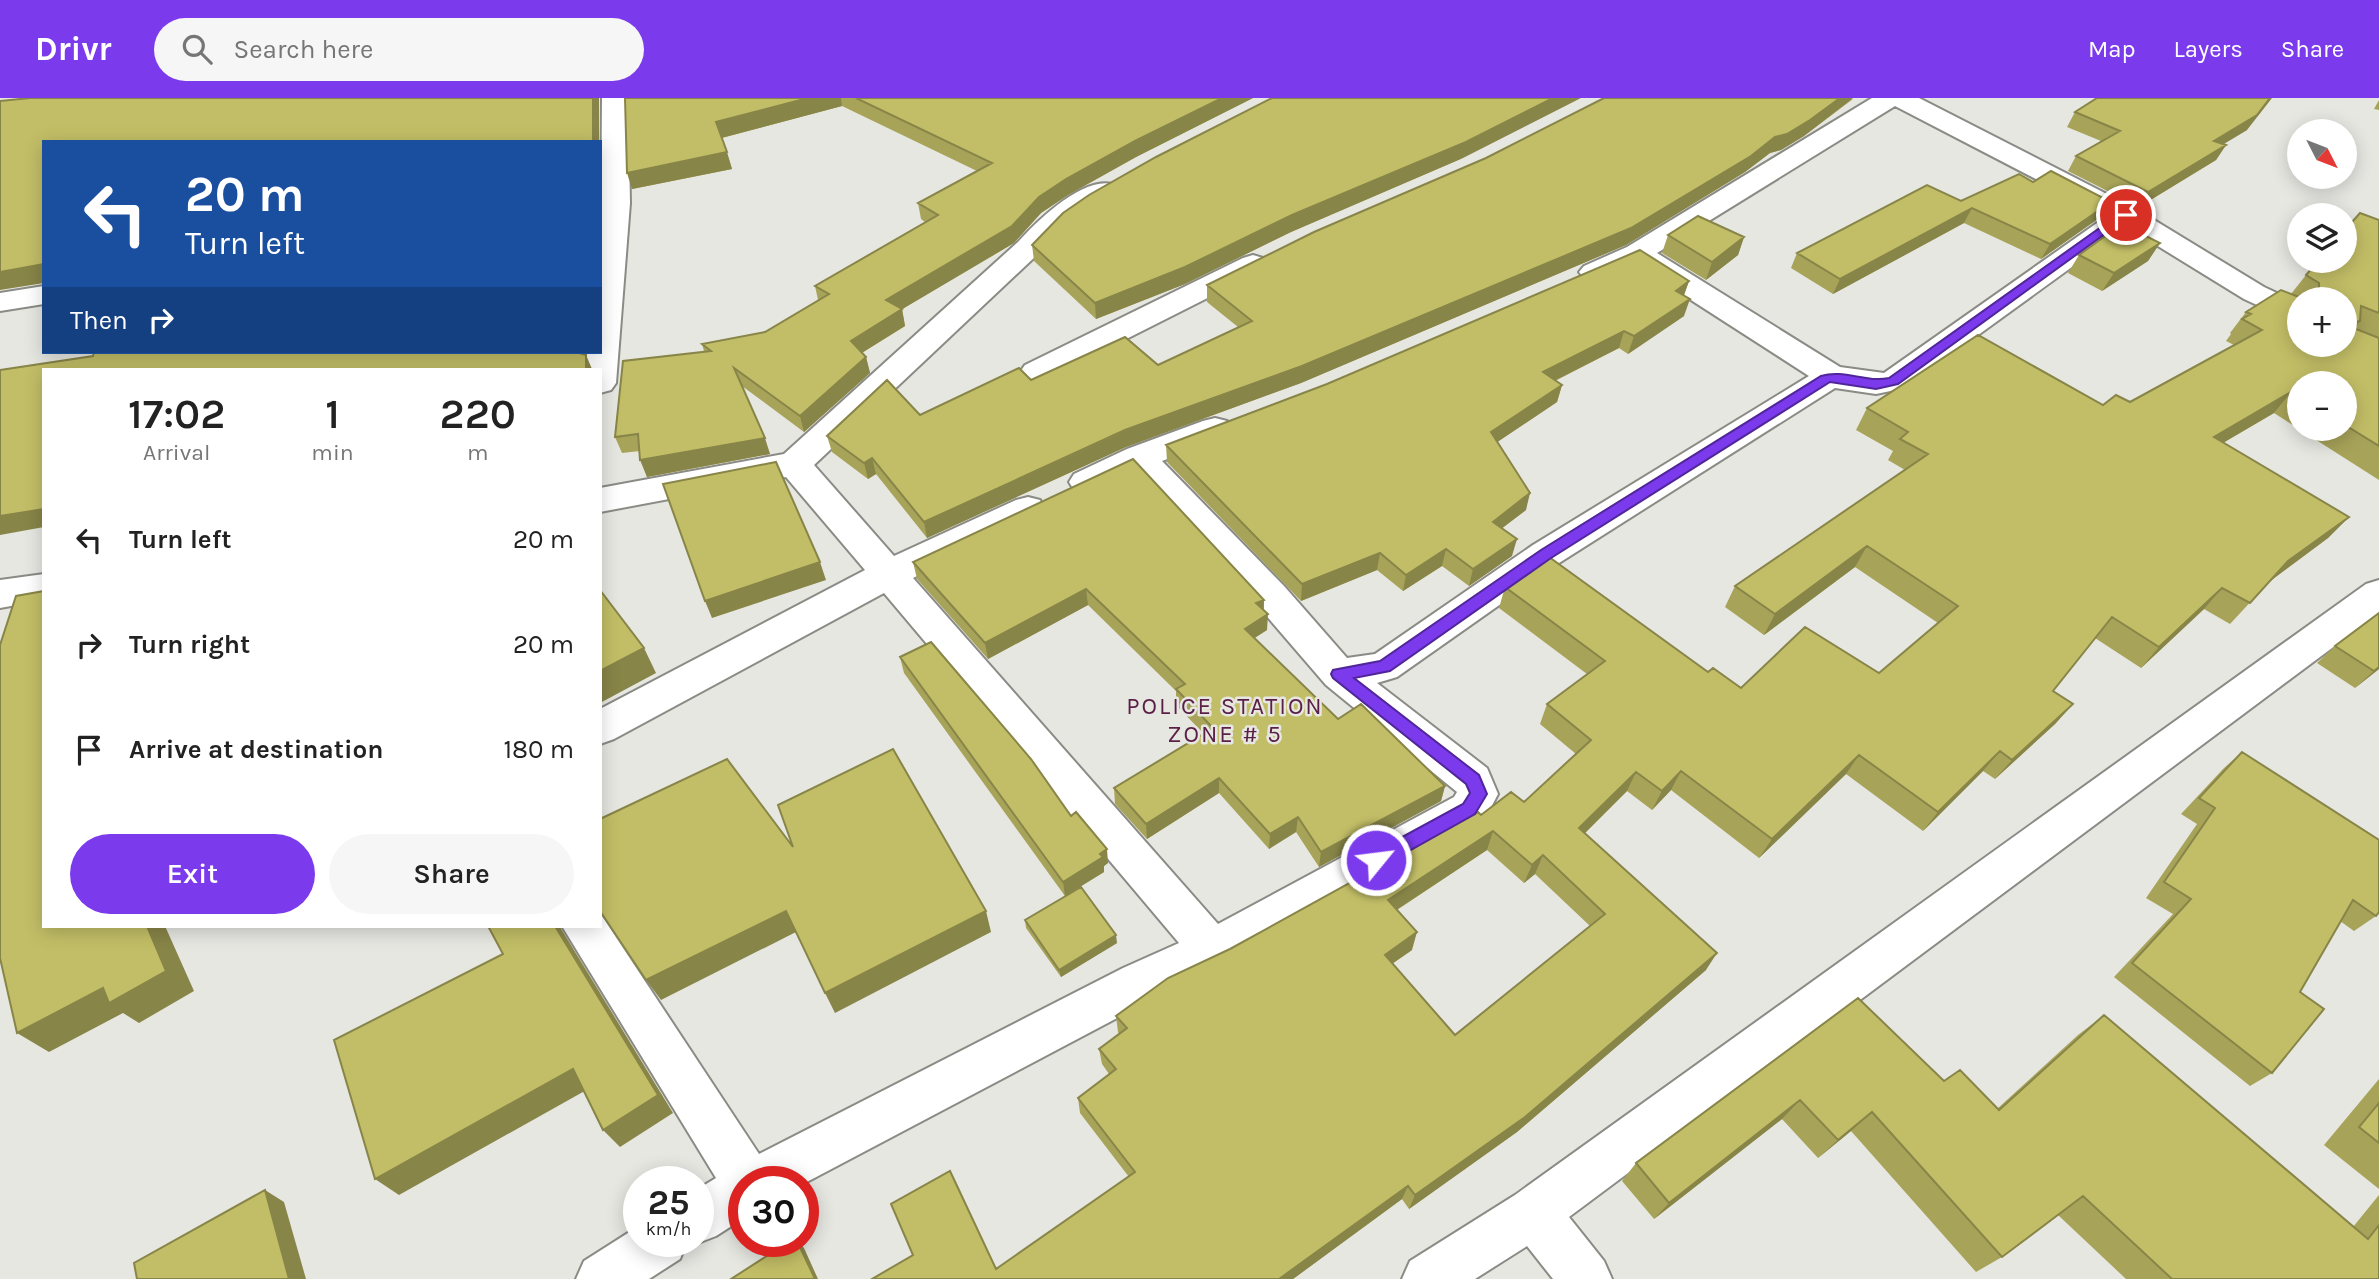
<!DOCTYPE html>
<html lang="en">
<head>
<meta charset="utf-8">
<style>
  :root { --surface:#fff; --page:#f6f6f6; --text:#222; --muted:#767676; --accent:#7c3aed }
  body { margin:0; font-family:Karla,sans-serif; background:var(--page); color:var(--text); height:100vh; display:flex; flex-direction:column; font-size:26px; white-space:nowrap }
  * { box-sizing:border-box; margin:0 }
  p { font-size:23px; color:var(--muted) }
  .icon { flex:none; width:38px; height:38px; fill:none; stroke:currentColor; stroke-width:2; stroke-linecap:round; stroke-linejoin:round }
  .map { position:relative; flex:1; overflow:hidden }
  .sheet { position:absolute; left:42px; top:270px; width:560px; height:560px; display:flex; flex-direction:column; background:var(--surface); border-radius:0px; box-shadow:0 4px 18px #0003 }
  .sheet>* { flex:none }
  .guide { position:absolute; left:42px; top:42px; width:560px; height:214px; border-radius:0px; box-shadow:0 4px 18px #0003; background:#1a4fa0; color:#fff; overflow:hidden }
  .needle { width:46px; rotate:132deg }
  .tools { position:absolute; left:2287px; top:21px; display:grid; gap:14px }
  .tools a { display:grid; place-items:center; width:70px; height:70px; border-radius:50%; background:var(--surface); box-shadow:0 4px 18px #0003; font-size:35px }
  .speed { position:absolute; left:623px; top:1068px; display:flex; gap:14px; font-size:35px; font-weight:700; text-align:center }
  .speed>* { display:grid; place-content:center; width:91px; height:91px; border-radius:50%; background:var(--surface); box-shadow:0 4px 18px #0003; line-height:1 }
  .speed small { font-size:18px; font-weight:400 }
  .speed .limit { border:10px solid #d22; background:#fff; color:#111 }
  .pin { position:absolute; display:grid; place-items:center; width:60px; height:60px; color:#fff; margin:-30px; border:4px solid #fff; border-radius:50%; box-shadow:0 2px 7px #0007 }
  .me { position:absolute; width:77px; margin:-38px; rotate:61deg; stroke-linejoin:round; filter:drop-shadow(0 0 5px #0008) }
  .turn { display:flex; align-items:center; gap:24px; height:147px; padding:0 28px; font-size:32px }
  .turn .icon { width:91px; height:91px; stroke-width:2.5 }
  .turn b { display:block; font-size:49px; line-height:60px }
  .then { display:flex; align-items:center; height:66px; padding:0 28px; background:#0003; gap:14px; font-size:26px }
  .eta { display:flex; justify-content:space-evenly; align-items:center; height:119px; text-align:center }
  .eta b { font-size:42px; font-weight:600; line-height:49px }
  .cta { display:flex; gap:14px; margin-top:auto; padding:14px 28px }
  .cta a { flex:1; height:80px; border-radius:42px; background:var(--accent); color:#fff; font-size:28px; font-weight:600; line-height:80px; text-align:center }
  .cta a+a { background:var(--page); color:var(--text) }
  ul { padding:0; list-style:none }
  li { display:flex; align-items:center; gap:21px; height:105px; padding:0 28px }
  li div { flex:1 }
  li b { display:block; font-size:26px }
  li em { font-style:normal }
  header { display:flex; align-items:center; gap:42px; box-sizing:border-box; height:98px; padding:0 35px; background:var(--accent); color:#fff }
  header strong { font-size:33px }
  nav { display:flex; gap:38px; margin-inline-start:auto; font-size:24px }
  .search { width:490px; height:63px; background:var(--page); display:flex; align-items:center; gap:18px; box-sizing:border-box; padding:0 24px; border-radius:38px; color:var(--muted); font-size:26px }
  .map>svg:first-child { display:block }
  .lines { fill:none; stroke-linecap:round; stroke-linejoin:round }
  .minor-casing { stroke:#8b8b86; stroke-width:4 }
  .minor { fill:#fff; fill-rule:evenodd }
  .wall { fill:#a7a359; fill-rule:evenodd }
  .shaded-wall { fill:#888548 }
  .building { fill:#c2be67; stroke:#888548; stroke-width:2; fill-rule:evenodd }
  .route { fill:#7c3aed; stroke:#51269a; stroke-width:2 }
  .labels { text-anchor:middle; stroke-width:5; stroke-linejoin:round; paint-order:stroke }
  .quarter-label { font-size:24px; letter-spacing:2px; fill:#5a1f46; stroke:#e7e7e2 }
</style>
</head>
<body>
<header>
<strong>Drivr</strong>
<div class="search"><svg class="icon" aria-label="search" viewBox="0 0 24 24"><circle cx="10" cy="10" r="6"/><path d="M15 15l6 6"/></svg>Search here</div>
<nav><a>Map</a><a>Layers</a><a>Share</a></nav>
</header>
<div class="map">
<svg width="2379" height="1181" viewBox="0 0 2379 1181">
  <rect width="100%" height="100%" fill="#e7e7e2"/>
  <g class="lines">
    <defs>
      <path id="minor" d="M602,0H628L630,105L616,285L611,292L600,295V271H586L587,254H600Z
        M1872,0H1919L2136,111L2264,189L2300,206V227L2244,201L2127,129L1905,290L1876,296L1835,290L1559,465L1397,579L1377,585L1487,670L1498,696L1484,723L1228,866L1155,900L803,1086V1083H744V1120L716,1138L698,1145L692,1143H698V1091L716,1080L562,828H600V815L759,1056L1123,870L1179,845L884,495L614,641L600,646V611L865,472L786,379L600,414V390L784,356L1018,144C1037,123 1082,79 1112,86L1116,92L1112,98L1063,129L1038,156L814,367L894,458L1016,402L1028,399L1040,402L1045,411L1040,420L913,480L1218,826L1454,699L1457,694L1326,587L1258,508L1134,375L1098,392L1086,396L1074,392L1069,384L1074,376L1127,351L1203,323L1215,320L1227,323L1231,331L1227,339L1162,363L1284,488L1347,560L1375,556L1533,447L1809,278L1635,166L1604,180L1594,183L1584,180L1579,174L1584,168L1627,149ZM1895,8L2107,118L1884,275L1840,269L1657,155Z
        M1253,157L1263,160L1267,166L1263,172L1047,281L1036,284L1025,281L1020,274L1025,267L1243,160Z
        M44,188V206L0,213V195Z
        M44,476V502L0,510V482Z
        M2379,482V515L1569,1119L1604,1163L1612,1181H1553L1527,1148L1475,1181H1402L1410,1163L1515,1097L2366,486Z
        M639,1128V1143H687L680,1161L649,1181H576L584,1163Z"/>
    </defs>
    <use href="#minor" class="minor-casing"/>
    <use href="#minor" class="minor"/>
  </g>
  <path class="wall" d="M625,0H1253L1136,59L1068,97L1041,115L1014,145L902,211L905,228L862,255L866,259L870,275L804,334L742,288L770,356L647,379L640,353L622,355L615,339L704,253L702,246L765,234L818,202L815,188L925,124L921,121L918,105L977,73L842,8L722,40L732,71L632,91Z
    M1853,1L1804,38L1781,52L1770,55L1745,74L1626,147L1301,285L1126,349L927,440L876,376L868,381L832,354L827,338L920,317L1031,282L1158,267L1238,229L1207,204V187L1486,60Z
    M2379,2V12L2374,11Z
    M2075,14L2247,32L2223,46L2226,47L2216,62L2139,109L2068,73L2076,58L2101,43L2067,29Z
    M1463,60L1291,134L1185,186L1096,221L1034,163L1032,147Z
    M1961,103L2102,118L2041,161L1964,125L1833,196L1791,170L1797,155Z
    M2379,122V382L2274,315L2223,345L2349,419L2328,440L2270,483L2230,526L2204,511L2141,570L2095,540L2053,593L2073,606L2055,626L1995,681L1983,673L1923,733L1846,676L1759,760L1671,692L1652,712L1627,693L1585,735L1706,872L1517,1034L1409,1111L1402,1101L1293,1181H872L996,1171L1129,1079L1080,1015L1078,1000L1109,976L1102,966L1099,951L1119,936L1118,934L1116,918L1230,851L1481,717L1524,704L1576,656L1540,626L1547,606L1587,576L1499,510L1505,489L1708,574L1741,590L1879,575L1938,525L1855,469L1764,537L1725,509L1735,488L1905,372L1888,362L1893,353L1856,332L1867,310L2103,307L2130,304L2234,247L2226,243L2231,236L2230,235L2246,214L2291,196L2306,177ZM2300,201H2345L2300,247ZM2300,285H2345V331H2300ZM1487,752L1524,785L1535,776L1590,828L1455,937L1392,866L1412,852L1397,812Z
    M1668,137L1744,139L1738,157L1706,182L1662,155Z
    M2160,145L2148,163L2102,193L2068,175L2079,157Z
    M1689,183L1684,197V218L1628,256L1619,250L1555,283L1562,287L1557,304L1497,344L1526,412L1502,430L1512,458L1469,488L1442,468L1403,493L1377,472L1301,503L1167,364L1166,347Z
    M913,464L1264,502V512L1267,532L1254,540L1338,621L1445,688L1441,703L1319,769L1296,734L1269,751L1219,695L1147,741L1115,706L1114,690L1203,635L1176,607V593L1088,507L988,561L917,481Z
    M2379,515V571L2355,590L2317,565L2335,548Z
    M900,559L1071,718L1108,765L1104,768V774L1065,798L904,575Z
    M2242,654L2376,818L2354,833L2340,823L2300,894L2272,975L2250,988L2114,879L2173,816L2146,800L2197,726L2181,716L2224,670Z
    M1025,822L1117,845L1061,879L1026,830Z
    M1858,900L1944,983L1997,1011L2078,937L2104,917L2353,1129L2379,1097V1181H2126L2058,1117L2002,1159L1976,1174L1851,1033L1818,1060L1782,1021L1654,1121L1622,1083L1636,1065Z
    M2379,981V1091L2324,1047Z"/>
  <path class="shaded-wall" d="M593,0H599V44H593Z
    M808,0H841L842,8L721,40L716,24Z
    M1222,0H1253L1136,59L1068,97L1041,115L1014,145L889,219L886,202L1066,81L1135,43Z
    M1553,0H1581L1463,60L1291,134L1185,186L1096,221L1095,205Z
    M1840,0H1853L1804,38L1781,52L1770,55L1745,74L1626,147L1301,285L1126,349L927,440L924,424L1775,39Z
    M2270,0H2272L2247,32L2204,58L2214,43Z
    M2226,47L2216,62L2139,109L2148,94Z
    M727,54L732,71L632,91L627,75Z
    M2111,104L2102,118L2041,161L2050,146Z
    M1972,110L1964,125L1833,196L1840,181Z
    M1744,139L1738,157L1706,182L1712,164Z
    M2160,145L2148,163L2102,193L2114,175Z
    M44,166V185L0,192V174Z
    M1689,183L1683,200L1676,193Z
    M1690,201L1684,218L1628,256L1634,238Z
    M902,211L905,228L855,259L851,243Z
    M2360,223L2345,241L2350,225Z
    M1624,233L1619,250L1538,291L1543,274Z
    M586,257L592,271H586Z
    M866,259L870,275L804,334L800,318Z
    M1562,287L1557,304L1487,351L1491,334Z
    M2291,294L2274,315L2197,360L2214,339Z
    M765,340L770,356L647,379L640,362Z
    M872,360L876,376L868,381L864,365Z
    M1530,395L1526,412L1488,441L1493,424Z
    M44,411V429L0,437V418Z
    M2349,419L2328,440L2269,484L2288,463Z
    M1517,441L1512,458L1469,488L1473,471Z
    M1867,448L1855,469L1764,537L1775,516Z
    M1446,451L1442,468L1403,493L1406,477Z
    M1380,455L1377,472L1301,503L1302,486Z
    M820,464L826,482L712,520L705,503Z
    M2222,490L2204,511L2141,570L2159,549Z
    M1086,491L1088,507L988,561L985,545Z
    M1264,502L1263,518L1256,505Z
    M1268,516L1267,532L1244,547L1245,531Z
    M644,550L656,575L600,605V573Z
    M2379,569V571L2355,590L2374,573Z
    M2073,606L2055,626L1995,681L2012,662Z
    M2000,653L1983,673L1923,733L1938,714Z
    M1859,657L1846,676L1759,760L1772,741Z
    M1681,673L1671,692L1652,712L1662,693Z
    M1636,674L1627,693L1571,749L1579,730Z
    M1219,680V695L1147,741L1146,726Z
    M1445,688L1441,703L1319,769L1321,754Z
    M1298,719L1296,734L1269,751L1270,736Z
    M1493,733L1487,752L1384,820L1388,802Z
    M1107,751L1108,765L1104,768V774L1065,798L1063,784Z
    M1543,757L1535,776L1524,785L1532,767Z
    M786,813L796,834L661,902L646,882Z
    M986,813L991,834L835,915L825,895Z
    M147,828H165L194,893L139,925L123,915L49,954L17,935Z
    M555,828H560V829L673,1015L620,1049L603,1032Z
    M1417,834L1412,852L1380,874L1385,857Z
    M1116,837L1117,845L1061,879L1059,872Z
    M1717,855L1706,872L1517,1034L1409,1111L1415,1097Z
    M573,971L590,990L399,1097L375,1081Z
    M1800,1002L1782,1021L1654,1121L1669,1105Z
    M1872,1014L1851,1033L1818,1060L1838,1042Z
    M1408,1088L1402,1101L1293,1181H1279Z
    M265,1092L284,1104L306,1181H289Z
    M797,1143H798L804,1150L818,1181H815Z"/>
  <path class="building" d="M30,0H593V44H44V166L0,174V3Z
    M625,0H808L716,24L727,54L627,75Z
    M856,0H1222L1135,43L1066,81L1039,99L1012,128L886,202L902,211L851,243L866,259L800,318L734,270L765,340L640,362L638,336L615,339L623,263L711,253L702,246L765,234L829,196L815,188L938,117L918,105L992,65Z
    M1272,0H1553L1466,44L1292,117L1185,169L1095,205L1032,147L1063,115L1089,97L1156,59Z
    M1604,0H1840L1810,22L1787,36L1775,39L1751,58L1631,130L1302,268L1125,332L924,424L872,360L864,365L827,338L887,282L920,317L1019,270L1031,282L1125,239L1158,267L1252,223L1207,187L1314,134L1486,60Z
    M2097,0H2270L2257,17L2214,43L2226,47L2148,94L2076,58L2120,33L2075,14Z
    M2051,73L2111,104L2050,146L1972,110L1840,181L1797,155L1927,87L1961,103L2019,76L2033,84Z
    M2360,115L2379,122V215L2361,208L2360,223L2350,225L2351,229L2379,240V348L2345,327V285H2300V299L2291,294L2214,339L2349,419L2288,463L2250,505L2222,490L2159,549L2112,519L2053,593L2073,606L2012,662L2000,653L1938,714L1859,657L1772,741L1681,673L1662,693L1636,674L1579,730L1717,855L1525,1019L1415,1097L1408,1088L1279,1181H872L913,1157L891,1106L950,1073L996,1171L1135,1074L1078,1000L1116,971L1099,951L1127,930L1116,918L1168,880L1230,851L1478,714L1481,717L1511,694L1524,704L1591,642L1547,606L1605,563L1505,489L1549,459L1708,574L1713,570L1741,590L1805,529L1879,575L1958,508L1867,448L1775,516L1735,488L1928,356L1900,341L1908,334L1867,310L1978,237L2103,307L2116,297L2130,304L2262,232L2242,221L2251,216L2246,214L2281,192L2304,201H2300V247H2345V201H2319V185L2306,177L2318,163H2345V132ZM1493,733L1532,767L1543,757L1605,816L1455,937L1385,857L1417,834L1388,802Z
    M1698,118L1744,139L1712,164L1668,137Z
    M2122,126L2160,145L2114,175L2079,157Z
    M1640,152L1689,183L1676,193L1690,201L1634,238L1624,233L1543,274L1562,287L1491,334L1530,395L1493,424L1517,441L1473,471L1446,451L1406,477L1380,455L1302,486L1166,347L1327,286Z
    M94,254H576L586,257V271H44V411L0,418V272L93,258Z
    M1133,361L1264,502L1256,505L1268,516L1245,531L1338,621L1361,606L1445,688L1321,754L1298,719L1270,736L1219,680L1146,726L1114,690L1213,630L1176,591L1185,586L1086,491L985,545L913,464Z
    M776,364L820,464L705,503L663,386Z
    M600,492L644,550L600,573Z
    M44,493V828H147L166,873L109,905L103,890L17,935L0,860V547L16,498Z
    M2379,515V569L2374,573L2335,548Z
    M931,544L1031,661L1071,718L1076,714L1107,751L1100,756L1103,759L1063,784L900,559Z
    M893,651L986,813L825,895L786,813L646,882L600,813V721L727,661L793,749L778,707Z
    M2242,654L2379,742V814L2376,818L2353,802L2300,894L2324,911L2272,975L2132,865L2191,801L2164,784L2215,710L2199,700Z
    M1081,789L1116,837L1059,872L1025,822Z
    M488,828H555L658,997L603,1032L573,971L375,1081L334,942L503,856Z
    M1858,900L1944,983L1960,972L1999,1012L2104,917L2368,1141L2379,1127V1181H2172L2083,1098L2002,1159L1872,1014L1838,1042L1800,1002L1669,1105L1636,1065Z
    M2379,1005V1045L2359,1029Z
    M265,1092L289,1181H137L134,1165Z
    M790,1143H797L815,1181H731Z"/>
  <path class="route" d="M2122,114L2131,117L1898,286L1876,291L1830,284L1551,460L1390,573L1354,580L1479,677L1487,696L1475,716L1382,768L1376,770L1369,768L1367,762L1369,757L1463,706L1470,695L1466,686L1333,580L1331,576L1333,572L1380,563L1541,452L1821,278C1844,271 1866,285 1889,280Z"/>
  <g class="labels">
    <g class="quarter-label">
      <text x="1225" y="616">POLICE STATION<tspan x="1225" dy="28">ZONE # 5</tspan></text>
    </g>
  </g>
</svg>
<div class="tools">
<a><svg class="needle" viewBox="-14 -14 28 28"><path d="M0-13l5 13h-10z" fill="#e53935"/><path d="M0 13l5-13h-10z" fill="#767676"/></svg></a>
<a><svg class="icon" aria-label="layers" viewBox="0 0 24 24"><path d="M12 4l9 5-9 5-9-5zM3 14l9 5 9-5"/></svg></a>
<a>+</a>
<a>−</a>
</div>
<div class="speed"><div>25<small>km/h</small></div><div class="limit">30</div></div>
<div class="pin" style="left:2126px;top:117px;background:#d93025"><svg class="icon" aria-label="arrive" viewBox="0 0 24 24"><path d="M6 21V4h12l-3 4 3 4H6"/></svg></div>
<svg class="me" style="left:1376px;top:762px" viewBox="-20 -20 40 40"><circle r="17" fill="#7c3aed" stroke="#fff" stroke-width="3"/><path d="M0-11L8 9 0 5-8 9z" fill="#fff"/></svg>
<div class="guide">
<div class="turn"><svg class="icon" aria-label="left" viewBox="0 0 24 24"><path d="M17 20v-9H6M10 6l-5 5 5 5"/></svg><div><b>20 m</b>Turn left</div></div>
<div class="then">Then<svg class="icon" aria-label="right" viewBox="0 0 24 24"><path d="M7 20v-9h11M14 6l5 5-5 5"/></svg></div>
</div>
<section class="sheet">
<div class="eta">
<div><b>17:02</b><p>Arrival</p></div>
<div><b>1</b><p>min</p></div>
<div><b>220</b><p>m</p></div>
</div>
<ul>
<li><svg class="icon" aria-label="left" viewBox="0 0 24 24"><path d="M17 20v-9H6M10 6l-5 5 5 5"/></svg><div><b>Turn left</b></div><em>20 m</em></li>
<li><svg class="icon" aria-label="right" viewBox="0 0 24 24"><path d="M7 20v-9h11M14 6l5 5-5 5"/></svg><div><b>Turn right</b></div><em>20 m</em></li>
<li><svg class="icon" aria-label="arrive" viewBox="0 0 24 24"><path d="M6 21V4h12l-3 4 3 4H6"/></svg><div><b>Arrive at destination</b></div><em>180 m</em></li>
</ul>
<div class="cta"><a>Exit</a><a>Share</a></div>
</section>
</div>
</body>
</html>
